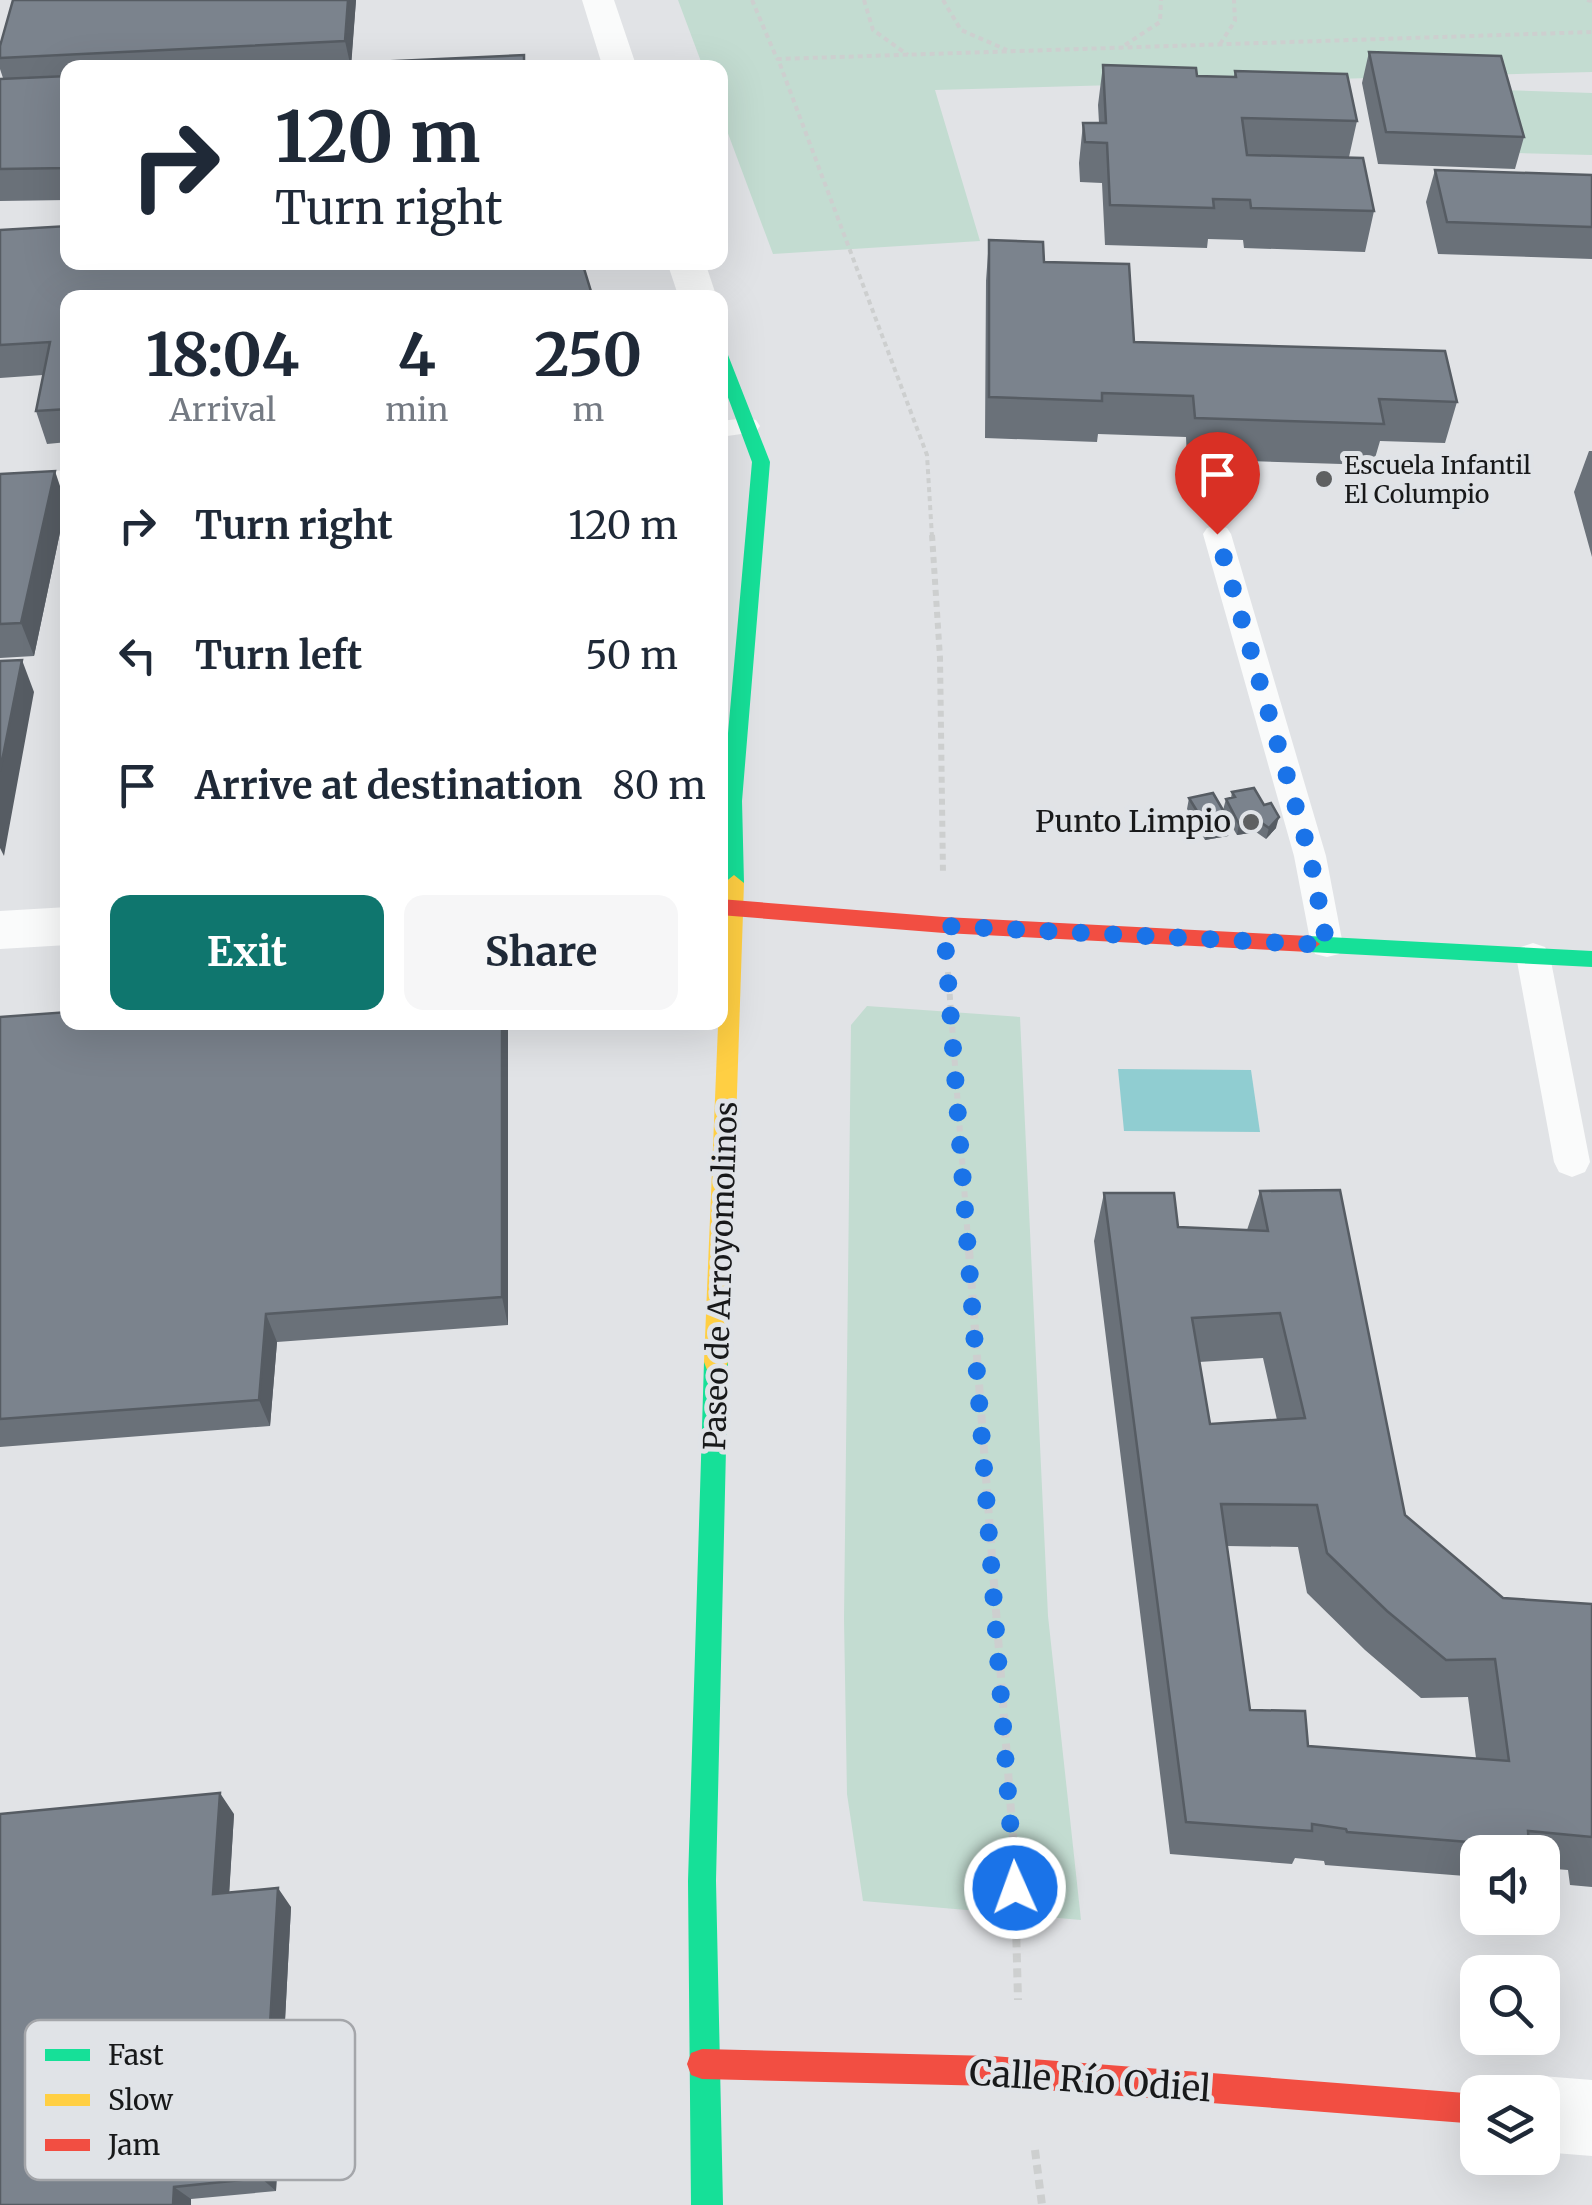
<!DOCTYPE html>
<html lang="en">
<head>
<meta charset="utf-8">
<style>
  :root { --surface:#fff; --page:#f6f6f7; --text:#1f2937; --muted:#747a83; --accent:#0f766e }
  body { margin:0; font-family:Merriweather,serif; background:var(--page); color:var(--text); height:100vh; display:flex; flex-direction:column; font-size:38px; white-space:nowrap }
  * { box-sizing:border-box; margin:0 }
  p { font-size:32px; color:var(--muted) }
  .icon { flex:none; width:55px; height:55px; fill:none; stroke:currentColor; stroke-width:2; stroke-linecap:round; stroke-linejoin:round }
  .map { position:relative; flex:1; overflow:hidden }
  .drawer { position:absolute; left:60px; top:290px; width:668px; height:740px; display:flex; flex-direction:column; background:var(--surface); border-radius:20px; box-shadow:0 10px 40px #0002 }
  .drawer>* { flex:none }
  .banner { position:absolute; left:60px; top:60px; width:668px; height:210px; border-radius:20px; box-shadow:0 10px 40px #0002; background:#fff; color:var(--text); overflow:hidden }
  .controls { position:absolute; left:1460px; top:1835px; display:grid; gap:20px }
  .controls a { display:grid; place-items:center; width:100px; height:100px; border-radius:20px; background:var(--surface); box-shadow:0 10px 40px #0002; font-size:50px }
  .pin { position:absolute; display:grid; place-items:center; width:85px; height:85px; color:#fff; margin:-102px -42px; border-radius:50% 50% 50% 0; rotate:-45deg; box-shadow:0 0 10px #0007 }
  .pin .icon { rotate:45deg }
  .me { position:absolute; width:110px; margin:-55px; rotate:358deg; stroke-linejoin:round; filter:drop-shadow(0 0 8px #0008) }
  .turn { display:flex; align-items:center; gap:35px; height:210px; padding:0 50px; font-size:45px }
  .turn .icon { width:130px; height:130px; stroke-width:2.5 }
  .turn b { display:block; font-size:70px; line-height:85px }
  .eta { display:flex; justify-content:space-evenly; align-items:center; height:170px; text-align:center }
  .eta b { font-size:60px; font-weight:700; line-height:70px }
  .cta { display:flex; gap:20px; margin-top:auto; padding:20px 50px }
  .cta a { flex:1; height:115px; border-radius:20px; background:var(--accent); color:#fff; font-size:40px; font-weight:700; line-height:115px; text-align:center }
  .cta a+a { background:var(--page); color:var(--text) }
  ul { padding:0; list-style:none }
  li { display:flex; align-items:center; gap:30px; height:130px; padding:0 50px }
  li div { flex:1 }
  li b { display:block; font-size:38px }
  li em { font-style:normal }
  .map>svg:first-child { display:block }
  .green { fill:#c3dcd1 }
  .water { fill:#90cdd1 }
  .lines { fill:none; stroke-linecap:round; stroke-linejoin:round }
  .path-far2 { stroke:#cdcfcf; stroke-width:4; stroke-dasharray:5 4; stroke-linecap:butt }
  .path-far1 { stroke:#cdcfcf; stroke-width:6; stroke-dasharray:6 5; stroke-linecap:butt }
  .path { stroke:#cdcfcf; stroke-width:8; stroke-dasharray:9 6; stroke-linecap:butt }
  .lane { fill:#fafbfb; fill-rule:evenodd }
  .street { fill:#fafbfb; fill-rule:evenodd }
  .fast { fill:#16e098; fill-rule:evenodd }
  .slow { fill:#ffcf43; fill-rule:evenodd }
  .jam { fill:#f24e42; fill-rule:evenodd }
  .wall { fill:#6a7179; fill-rule:evenodd }
  .shaded-wall { fill:#565c63 }
  .building { fill:#7b838d; stroke:#565c63; stroke-width:2.5; fill-rule:evenodd }
  .route { stroke:#1a73e8; stroke-width:18; stroke-dasharray:0 32.4 }
  .poi-dot { fill:#5e6061; stroke:#e0e3e7; stroke-width:4 }
  .labels { text-anchor:middle; stroke-width:10; stroke-linejoin:round; paint-order:stroke }
  .far-poi-label { font-size:25px; fill:#18191a; stroke:#e0e3e7; text-anchor:start }
  .poi-label { font-size:30px; fill:#18191a; stroke:#e0e3e7; text-anchor:end }
  .street-label { font-size:30px; fill:#18191a; stroke:#e0e3e7 }
  .near-street-label { font-size:35px; fill:#18191a; stroke:#e0e3e7 }
  .key { fill:#e0e3e7; stroke:#a4a6aa; stroke-width:2.5 }
  .key-label { font-size:28px; fill:#18191a }
</style>
</head>
<body>
<div class="map">
<svg width="1592" height="2205" viewBox="0 0 1592 2205">
  <rect width="100%" height="100%" fill="#e1e3e6"/>
  <path class="green" d="M678,0H1592V72L935,90L980,241L773,254L720,112V68L703,67Z
    M1500,90L1592,93V155L1518,153Z
    M867,1006L1020,1017L1048,1616L1081,1920L863,1901L847,1794L844,1619L851,1025Z"/>
  <path class="water" d="M1118,1069L1251,1070L1260,1132L1124,1131Z"/>
  <g class="lines">
    <path class="path-far2" d="M752,0L777,59
      M864,0L873,30L908,55
      M943,0L961,30L1007,50
      M1587,0L1592,1
      M1220,44L1235,21L1234,0
      M1125,45L1160,22L1161,0
      M932,537L927,455L778,59L1592,32"/>
    <path class="path-far1" d="M932,535L940,658L943,875
      M948,972L969,1253"/>
    <path class="path" d="M969,1250L1014,1851L1018,2000
      M1035,2150L1042,2205"/>
    <path class="lane" d="M747,418L756,420L760,426L756,432L720,437V421Z
      M68,470V486L0,491V475Z
      M1217,525L1227,528L1231,534L1326,856L1343,945L1339,954L1327,957L1315,954L1311,945L1294,856L1203,534L1207,528Z
      M1533,943L1545,947L1550,956L1590,1162L1585,1172L1572,1177L1559,1172L1554,1162L1516,956L1521,947Z"/>
    <path class="street" d="M582,0H614L637,68H603Z
      M667,262H705L717,298H679Z
      M68,907V945L0,949V911Z
      M1542,2076L1592,2080V2156L1542,2152V2092H1513L1515,2087Z"/>
    <path class="fast" d="M720,350L728,355L770,462L742,801L744,883L734,891L724,883L722,801L752,462L720,376Z
      M1309,936L1592,951V967L1309,952L1298,944Z
      M716,1351L725,1354L728,1362L716,1881L723,2205H691L688,1881L704,1362L707,1354Z"/>
    <path class="slow" d="M734,875L744,883L728,1362L725,1370L716,1373L707,1370L704,1362L724,883Z"/>
    <path class="jam" d="M720,899L944,917L1309,936L1320,944L1309,952L944,933L720,915Z
      M702,2049L993,2056L1478,2094V2124L993,2086L702,2079L691,2075L687,2064L691,2053Z"/>
  </g>
  <path class="wall" d="M13,0H356L351,63L525,68H68V200L0,201V79L3,78L0,69V46Z
    M1369,52L1524,137L1515,169L1378,164L1362,83Z
    M1103,65L1197,76L1234,77L1235,71L1357,121L1349,157L1374,211L1365,252L1244,248L1243,240L1208,239L1207,248L1105,245L1102,183L1080,182L1079,163L1083,123H1099L1098,105Z
    M1435,170L1592,175V259L1438,254L1426,202Z
    M0,230L68,298V442L47,444L36,411L43,375L0,378Z
    M989,240L1044,262L1134,342L1457,402L1445,443L1380,441L1373,465L1187,459L1186,437L1098,434L1097,442L985,438L986,281Z
    M1589,451H1592V557L1574,492Z
    M0,474L66,504L34,656L0,658Z
    M1232,792L1276,828L1266,839L1256,832L1237,835L1231,825L1228,836L1205,840L1187,809L1189,798L1223,810L1226,799L1231,798Z
    M0,1017L508,1022V1325L277,1342L270,1426L0,1447Z
    M1260,1191L1405,1515L1503,1598L1592,1604V1887L1570,1885L1568,1870L1542,1868V1852H1478V1877L1325,1865L1324,1861L1295,1858L1292,1864L1170,1854L1094,1241L1104,1193L1178,1227L1247,1230ZM1263,1358L1277,1420L1210,1424L1199,1362ZM1227,1546L1298,1547L1307,1593L1365,1650L1421,1698L1468,1697L1476,1758L1308,1746L1250,1710Z
    M234,1814L229,1893L291,1907L276,2191L191,2199V2205H0Z"/>
  <path class="shaded-wall" d="M348,0H356L351,68L345,41Z
    M55,471L66,504L34,656L21,623Z
    M22,660L34,692L4,856L0,848V771Z
    M1279,817L1276,828L1266,839L1269,828Z
    M1259,821L1256,832L1237,835L1239,824Z
    M1231,824L1228,836L1205,840L1208,829Z
    M502,1022H508V1325L502,1297Z
    M266,1314L277,1342L270,1426L259,1400Z
    M220,1793L234,1814L228,1913L213,1894Z
    M278,1888L291,1907L276,2191L261,2178Z
    M174,2187L191,2199V2205H173Z"/>
  <path class="building" d="M13,0H348L345,41L0,58V46Z
    M1369,52L1501,56L1524,137L1386,132Z
    M524,55V68H243Z
    M1103,65L1196,68L1197,76L1236,77L1235,71L1347,74L1357,121L1242,118L1247,155L1363,158L1374,211L1251,208L1250,200L1213,199L1214,208L1110,205L1107,143L1085,142L1083,123H1106Z
    M68,76V168L0,169V79Z
    M1435,170L1592,175V227L1447,222Z
    M68,226V262H582L593,298H68V409L36,411L50,342L0,345V230Z
    M989,240L1043,242L1044,262L1129,264L1134,342L1445,351L1457,402L1379,399L1384,424L1195,418L1193,396L1102,393V401L989,397Z
    M55,471L21,623L0,624V474Z
    M22,660L0,771V661Z
    M68,787V815H63Z
    M1254,788L1264,805L1271,803L1279,817L1269,828L1259,821L1239,824L1226,799L1235,797L1232,792Z
    M1213,793L1231,824L1208,829L1189,798Z
    M68,1012V1022H502V1297L266,1314L259,1400L0,1419V1017Z
    M1340,1190L1405,1515L1503,1598L1592,1604V1837L1528,1831L1529,1847L1347,1832L1346,1829L1312,1824V1831L1186,1822L1104,1193H1174L1178,1227L1268,1231L1260,1191ZM1280,1313L1305,1418L1210,1424L1192,1318ZM1221,1504L1317,1505L1327,1553L1387,1611L1446,1660L1495,1659L1509,1761L1308,1746L1305,1711L1250,1710Z
    M220,1793L213,1894L278,1888L261,2178L174,2187L173,2205H0V1814Z"/>
  <g class="lines">
    <path class="route" d="M1015,1888L944,926L1327,945L1310,856L1217,534"/>
  </g>
  <g class="poi-dot">
    <circle cx="1324" cy="479" r="10"/>
    <circle cx="1251" cy="822" r="10"/>
  </g>
  <g class="labels">
    <g class="far-poi-label">
      <text x="1344" y="474">Escuela Infantil<tspan x="1344" dy="29">El Columpio</tspan></text>
    </g>
    <g class="poi-label">
      <text x="1231" y="832">Punto Limpio</text>
    </g>
    <g class="street-label">
      <text transform="translate(721 1276) rotate(-88)" y="10">Paseo de Arroyomolinos</text>
    </g>
    <g class="near-street-label">
      <text transform="translate(1090 2081) rotate(4)" y="12">Calle Río Odiel</text>
    </g>
  </g>
  <rect x="25" y="2020" width="330" height="160" rx="15" class="key"/>
  <rect x="45" y="2049" width="45" height="12" fill="#16e098"/>
  <rect x="45" y="2094" width="45" height="12" fill="#ffcf43"/>
  <rect x="45" y="2139" width="45" height="12" fill="#f24e42"/>
  <g class="key-label">
    <text x="108" y="2065">Fast</text>
    <text x="108" y="2110">Slow</text>
    <text x="108" y="2155">Jam</text>
  </g>
</svg>
<div class="controls">
<a><svg class="icon" aria-label="sound" viewBox="0 0 24 24"><path d="M4 9h4l5-4v14l-5-4H4zM17 9q2 3 0 6"/></svg></a>
<a><svg class="icon" aria-label="search" viewBox="0 0 24 24"><circle cx="10" cy="10" r="6"/><path d="M15 15l6 6"/></svg></a>
<a><svg class="icon" aria-label="layers" viewBox="0 0 24 24"><path d="M12 4l9 5-9 5-9-5zM3 14l9 5 9-5"/></svg></a>
</div>
<div class="pin" style="left:1217px;top:534px;background:#d93025"><svg class="icon" aria-label="arrive" viewBox="0 0 24 24"><path d="M6 21V4h12l-3 4 3 4H6"/></svg></div>
<svg class="me" style="left:1015px;top:1888px" viewBox="-20 -20 40 40"><circle r="17" fill="#1a73e8" stroke="#fff" stroke-width="3"/><path d="M0-11L8 9 0 5-8 9z" fill="#fff"/></svg>
<div class="banner">
<div class="turn"><svg class="icon" aria-label="right" viewBox="0 0 24 24"><path d="M7 20v-9h11M14 6l5 5-5 5"/></svg><div><b>120 m</b>Turn right</div></div>
</div>
<section class="drawer">
<div class="eta">
<div><b>18:04</b><p>Arrival</p></div>
<div><b>4</b><p>min</p></div>
<div><b>250</b><p>m</p></div>
</div>
<ul>
<li><svg class="icon" aria-label="right" viewBox="0 0 24 24"><path d="M7 20v-9h11M14 6l5 5-5 5"/></svg><div><b>Turn right</b></div><em>120 m</em></li>
<li><svg class="icon" aria-label="left" viewBox="0 0 24 24"><path d="M17 20v-9H6M10 6l-5 5 5 5"/></svg><div><b>Turn left</b></div><em>50 m</em></li>
<li><svg class="icon" aria-label="arrive" viewBox="0 0 24 24"><path d="M6 21V4h12l-3 4 3 4H6"/></svg><div><b>Arrive at destination</b></div><em>80 m</em></li>
</ul>
<div class="cta"><a>Exit</a><a>Share</a></div>
</section>
</div>
</body>
</html>
